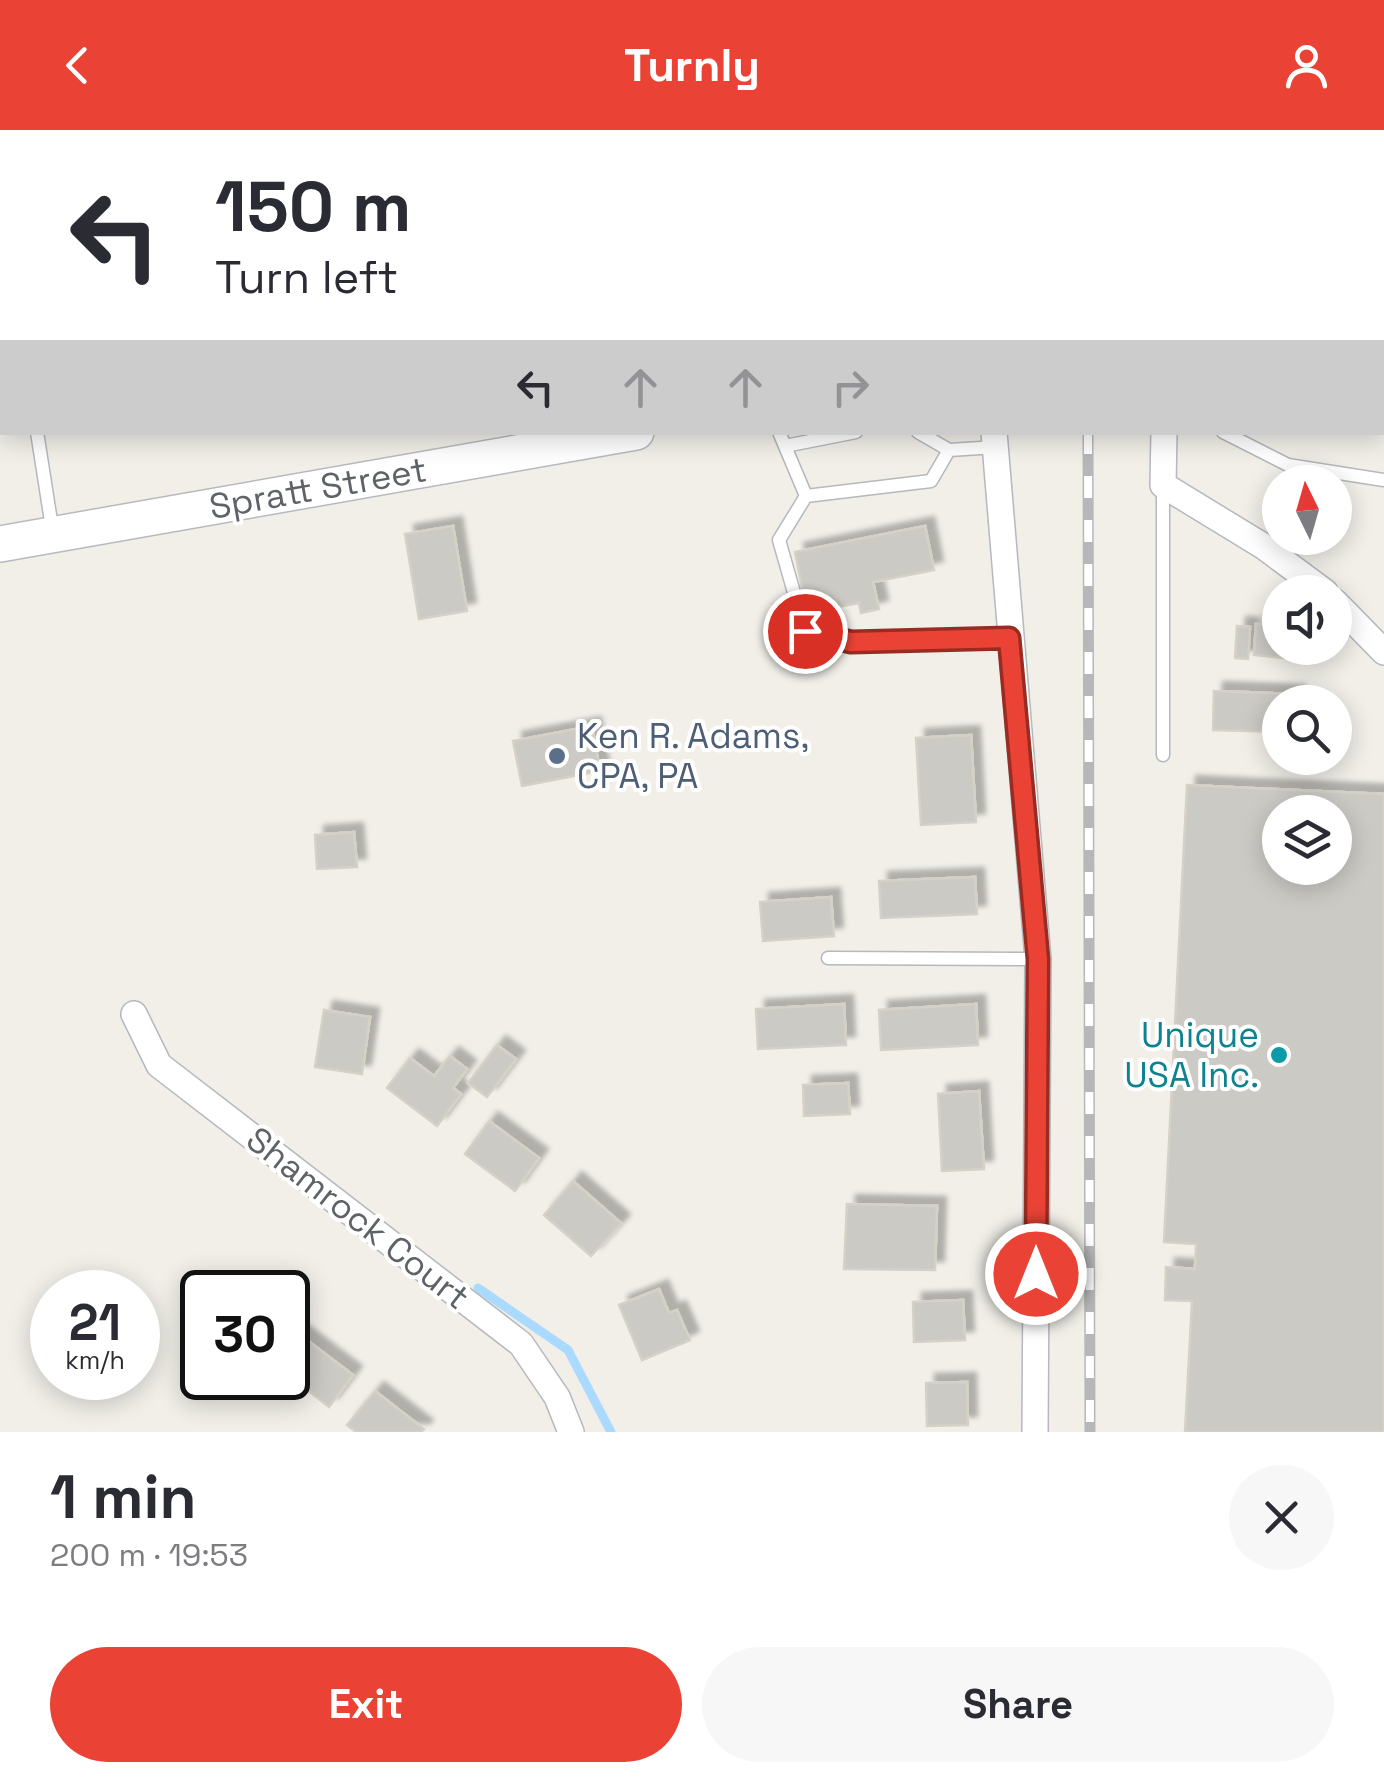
<!DOCTYPE html>
<html lang="en">
<head>
<meta charset="utf-8">
<style>
  :root { --surface:#fff; --page:#f7f7f7; --text:#2b2b33; --muted:#7c7c81; --accent:#ea4335 }
  body { margin:0; font-family:"Space Grotesk",sans-serif; background:var(--page); color:var(--text); height:100vh; display:flex; flex-direction:column; font-size:38px; white-space:nowrap }
  * { box-sizing:border-box; margin:0 }
  p { font-size:32px; color:var(--muted) }
  .icon { flex:none; width:55px; height:55px; fill:none; stroke:currentColor; stroke-width:2; stroke-linecap:round; stroke-linejoin:round }
  .map { position:relative; height:1302px; overflow:hidden }
  .sheet { display:flex; flex-direction:column; background:var(--surface); flex:1 }
  .sheet>* { flex:none }
  .top-card { position:absolute; left:0px; top:0px; width:1385px; height:305px; box-shadow:0 5px 25px #0003; background:#fff; color:var(--text); overflow:hidden }
  .needle { width:65px; rotate:355deg }
  .fabs { position:absolute; left:1262px; top:335px; display:grid; gap:20px }
  .fabs a { display:grid; place-items:center; width:90px; height:90px; border-radius:50%; background:var(--surface); box-shadow:0 5px 25px #0003; font-size:50px }
  .speed { position:absolute; left:30px; top:1140px; display:flex; gap:20px; font-size:50px; font-weight:700; text-align:center }
  .speed>* { display:grid; place-content:center; width:130px; height:130px; border-radius:50%; background:var(--surface); box-shadow:0 5px 25px #0003; line-height:1 }
  .speed small { font-size:25px; font-weight:400 }
  .speed .limit { border:5px solid #111; border-radius:15px; background:#fff; color:#111 }
  .pin { position:absolute; display:grid; place-items:center; width:85px; height:85px; color:#fff; margin:-42px; border:5px solid #fff; border-radius:50%; box-shadow:0 2px 10px #0007 }
  .me { position:absolute; width:110px; margin:-55px; rotate:0deg; stroke-linejoin:round; filter:drop-shadow(0 0 8px #0008) }
  .turn { display:flex; align-items:center; gap:35px; height:210px; padding:0 50px; font-size:45px }
  .turn .icon { width:130px; height:130px; stroke-width:2.5 }
  .turn b { display:block; font-size:70px; line-height:85px }
  .lanes { display:flex; align-items:center; height:95px; padding:0 50px; background:#0003; justify-content:center; gap:50px; direction:ltr }
  .lanes .off { opacity:.35 }
  .round { display:grid; place-items:center; flex:none; width:105px; height:105px; border-radius:52px; background:var(--page) }
  .overview { display:flex; align-items:center; justify-content:space-between; height:170px; padding:0 50px }
  h1 { font-size:60px; font-weight:600; line-height:75px }
  .action { display:flex; gap:20px; margin-top:auto; padding:20px 50px }
  .action a { flex:1; height:115px; border-radius:60px; background:var(--accent); color:#fff; font-size:40px; font-weight:600; line-height:115px; text-align:center }
  .action a+a { background:var(--page); color:var(--text) }
  header { display:flex; justify-content:space-between; align-items:center; height:130px; padding:0 50px; background:var(--accent); color:#fff; font-size:45px; font-weight:600 }
  .map>svg:first-child { display:block }
  .lines { fill:none; stroke-linecap:round; stroke-linejoin:round }
  .stream { stroke:#aadaff; stroke-width:9 }
  .building { fill:#cccac5; stroke:#d6d1c6; stroke-width:2.5; fill-rule:evenodd; filter:url(#shadow) }
  .service-casing { stroke:#b5b8bc; stroke-width:15 }
  .minor-casing { stroke:#b5b8bc; stroke-width:28 }
  .secondary-casing { stroke:#b6babf; stroke-width:38 }
  .path { stroke:#9cc7a9; stroke-width:5; stroke-dasharray:10 5; stroke-linecap:butt }
  .service { stroke:#fff; stroke-width:12 }
  .minor { stroke:#fff; stroke-width:25 }
  .secondary { stroke:#fff; stroke-width:35 }
  .rail-casing { stroke:#b6b7b8; stroke-width:11 }
  .rail { stroke:#fff; stroke-width:8; stroke-dasharray:22; stroke-linecap:butt }
  .route-casing { stroke:#982c22; stroke-width:25 }
  .route { stroke:#ea4335; stroke-width:18 }
  .service-dot { fill:#5c6f8a; stroke:#fff; stroke-width:4 }
  .culture-dot { fill:#0f9aa8; stroke:#fff; stroke-width:4 }
  .labels { text-anchor:middle; stroke-width:8; stroke-linejoin:round; paint-order:stroke }
  .street-label { font-size:35px; fill:#5f6368; stroke:#fff }
  .service-label { font-size:35px; fill:#4e5e75; stroke:#fff; text-anchor:start }
  .culture-label { font-size:35px; fill:#0d838f; stroke:#fff; text-anchor:end }
</style>
</head>
<body>
<header><svg class="icon" aria-label="back" viewBox="0 0 24 24"><path d="M15 5l-7 7 7 7"/></svg>Turnly<svg class="icon" aria-label="person" viewBox="0 0 24 24"><circle cx="12" cy="8" r="4"/><path d="M4 21q1-7 8-7t8 7"/></svg></header>
<div class="map">
<svg width="1384" height="1302" viewBox="0 0 1384 1302">
  <defs>
    <filter id="shadow"><feDropShadow dx="9" dy="-9" stdDeviation="2.5" flood-color="#0004"/></filter>
  </defs>
  <rect width="100%" height="100%" fill="#f1efe8"/>
  <g class="lines">
    <path class="stream" d="M478,1158L568,1220L611,1302"/>
  </g>
  <path class="building" d="M1314,0L1384,2L1382,84V2Z
    M453,396L467,481L419,489L405,404Z
    M925,396L934,440L873,452L879,479L861,483L859,473L807,483L795,422Z
    M1256,494L1280,496L1284,528L1254,525Z
    M1237,496L1250,497L1248,529L1235,528Z
    M1214,561L1296,564L1295,572H1280V602L1213,600Z
    M592,596L600,641L522,656L513,611Z
    M971,605L976,692L921,695L916,608Z
    M1187,655L1384,664V1302H1185L1192,1171L1165,1170L1166,1137L1195,1139L1196,1114L1164,1112ZM1280,682H1335V738H1280Z
    M354,702L357,737L317,739L315,705Z
    M975,747L977,784L881,788L879,751Z
    M831,767L834,806L763,811L760,772Z
    M844,874L846,915L758,919L756,879Z
    M976,874L978,915L881,920L879,880Z
    M324,880L370,887L362,944L315,937Z
    M497,915L516,929L487,967L468,953Z
    M450,926L467,939L453,958L461,964L437,996L387,958L410,928L434,946Z
    M848,953L850,984L804,986L803,955Z
    M979,961L984,1039L942,1041L938,964Z
    M489,991L539,1028L515,1061L465,1024Z
    M573,1051L621,1093L591,1126L544,1085Z
    M847,1074L937,1076L935,1140L844,1139Z
    M659,1159L669,1183L677,1180L690,1210L642,1230L619,1175Z
    M963,1170L965,1210L914,1212L913,1172Z
    M299,1204L353,1245L329,1277L288,1245V1219Z
    M967,1252L968,1295L927,1296L926,1253Z
    M375,1261L424,1299L421,1302H356L347,1295Z"/>
  <g class="lines">
    <defs>
      <path id="service" d="M116,0L118,2
        M310,0L313,2
        M205,2L208,0
        M398,2L402,0
        M0,77L2,96
        M37,302L53,404
        M779,302L806,366L931,351L949,320L996,317
        M918,302L949,320
        M1223,302L1288,335L1384,350
        M785,316L856,302
        M806,366L779,410L805,501L851,512L1009,508
        M1163,625V355
        M828,828L1038,829"/>
      <path id="minor" d="M46,2L49,0
        M1166,2V0
        M0,43L2,41
        M994,302L1038,829L1035,1302
        M1164,302L1163,355L1263,416L1325,462
        M1335,472L1384,522
        M134,884L159,935L521,1214L557,1267L571,1302"/>
      <path id="secondary" d="M967,0L968,2
        M0,414L636,302"/>
    </defs>
    <use href="#service" class="service-casing"/>
    <use href="#minor" class="minor-casing"/>
    <use href="#secondary" class="secondary-casing"/>
    <path class="path" d="M792,2L794,0"/>
    <use href="#service" class="service"/>
    <use href="#minor" class="minor"/>
    <use href="#secondary" class="secondary"/>
    <defs>
      <path id="rail" d="M1070,0L1071,2
        M1088,302L1090,1302"/>
    </defs>
    <use href="#rail" class="rail-casing"/>
    <use href="#rail" class="rail"/>
  </g>
  <g class="lines">
    <defs>
      <path id="route" d="M805,501L851,512L1009,508L1038,829L1036,1144"/>
    </defs>
    <use href="#route" class="route-casing"/>
    <use href="#route" class="route"/>
  </g>
  <circle class="service-dot" cx="557" cy="626" r="10"/>
  <circle class="culture-dot" cx="1279" cy="925" r="10"/>
  <g class="labels">
    <g class="street-label">
      <text transform="translate(318 358) rotate(-10)" y="12">Spratt Street</text>
      <text transform="translate(358 1088) rotate(38)" y="12">Shamrock Court</text>
    </g>
    <g class="service-label">
      <text x="577" y="618">Ken R. Adams,<tspan x="577" dy="40">CPA, PA</tspan></text>
    </g>
    <g class="culture-label">
      <text x="1259" y="917">Unique<tspan x="1259" dy="40">USA Inc.</tspan></text>
    </g>
  </g>
</svg>
<div class="fabs">
<a><svg class="needle" viewBox="-14 -14 28 28"><path d="M0-13l5 13h-10z" fill="#e53935"/><path d="M0 13l5-13h-10z" fill="#7c7c81"/></svg></a>
<a><svg class="icon" aria-label="sound" viewBox="0 0 24 24"><path d="M4 9h4l5-4v14l-5-4H4zM17 9q2 3 0 6"/></svg></a>
<a><svg class="icon" aria-label="search" viewBox="0 0 24 24"><circle cx="10" cy="10" r="6"/><path d="M15 15l6 6"/></svg></a>
<a><svg class="icon" aria-label="layers" viewBox="0 0 24 24"><path d="M12 4l9 5-9 5-9-5zM3 14l9 5 9-5"/></svg></a>
</div>
<div class="speed"><div>21<small>km/h</small></div><div class="limit">30</div></div>
<div class="pin" style="left:805px;top:501px;background:#d93025"><svg class="icon" aria-label="arrive" viewBox="0 0 24 24"><path d="M6 21V4h12l-3 4 3 4H6"/></svg></div>
<svg class="me" style="left:1036px;top:1144px" viewBox="-20 -20 40 40"><circle r="17" fill="#ea4335" stroke="#fff" stroke-width="3"/><path d="M0-11L8 9 0 5-8 9z" fill="#fff"/></svg>
<div class="top-card">
<div class="turn"><svg class="icon" aria-label="left" viewBox="0 0 24 24"><path d="M17 20v-9H6M10 6l-5 5 5 5"/></svg><div><b>150 m</b>Turn left</div></div>
<div class="lanes"><svg class="icon" aria-label="left" viewBox="0 0 24 24"><path d="M17 20v-9H6M10 6l-5 5 5 5"/></svg><svg class="icon off" aria-label="ahead" viewBox="0 0 24 24"><path d="M12 20V5M6 11l6-6 6 6"/></svg><svg class="icon off" aria-label="ahead" viewBox="0 0 24 24"><path d="M12 20V5M6 11l6-6 6 6"/></svg><svg class="icon off" aria-label="right" viewBox="0 0 24 24"><path d="M7 20v-9h11M14 6l5 5-5 5"/></svg></div>
</div>
</div>
<section class="sheet">
<div class="overview"><div><h1>1 min</h1><p>200 m · 19:53</p></div><a class="round"><svg class="icon" aria-label="close" viewBox="0 0 24 24"><path d="M6 6l12 12M18 6L6 18"/></svg></a></div>
<div class="action"><a>Exit</a><a>Share</a></div>
</section>
</body>
</html>
